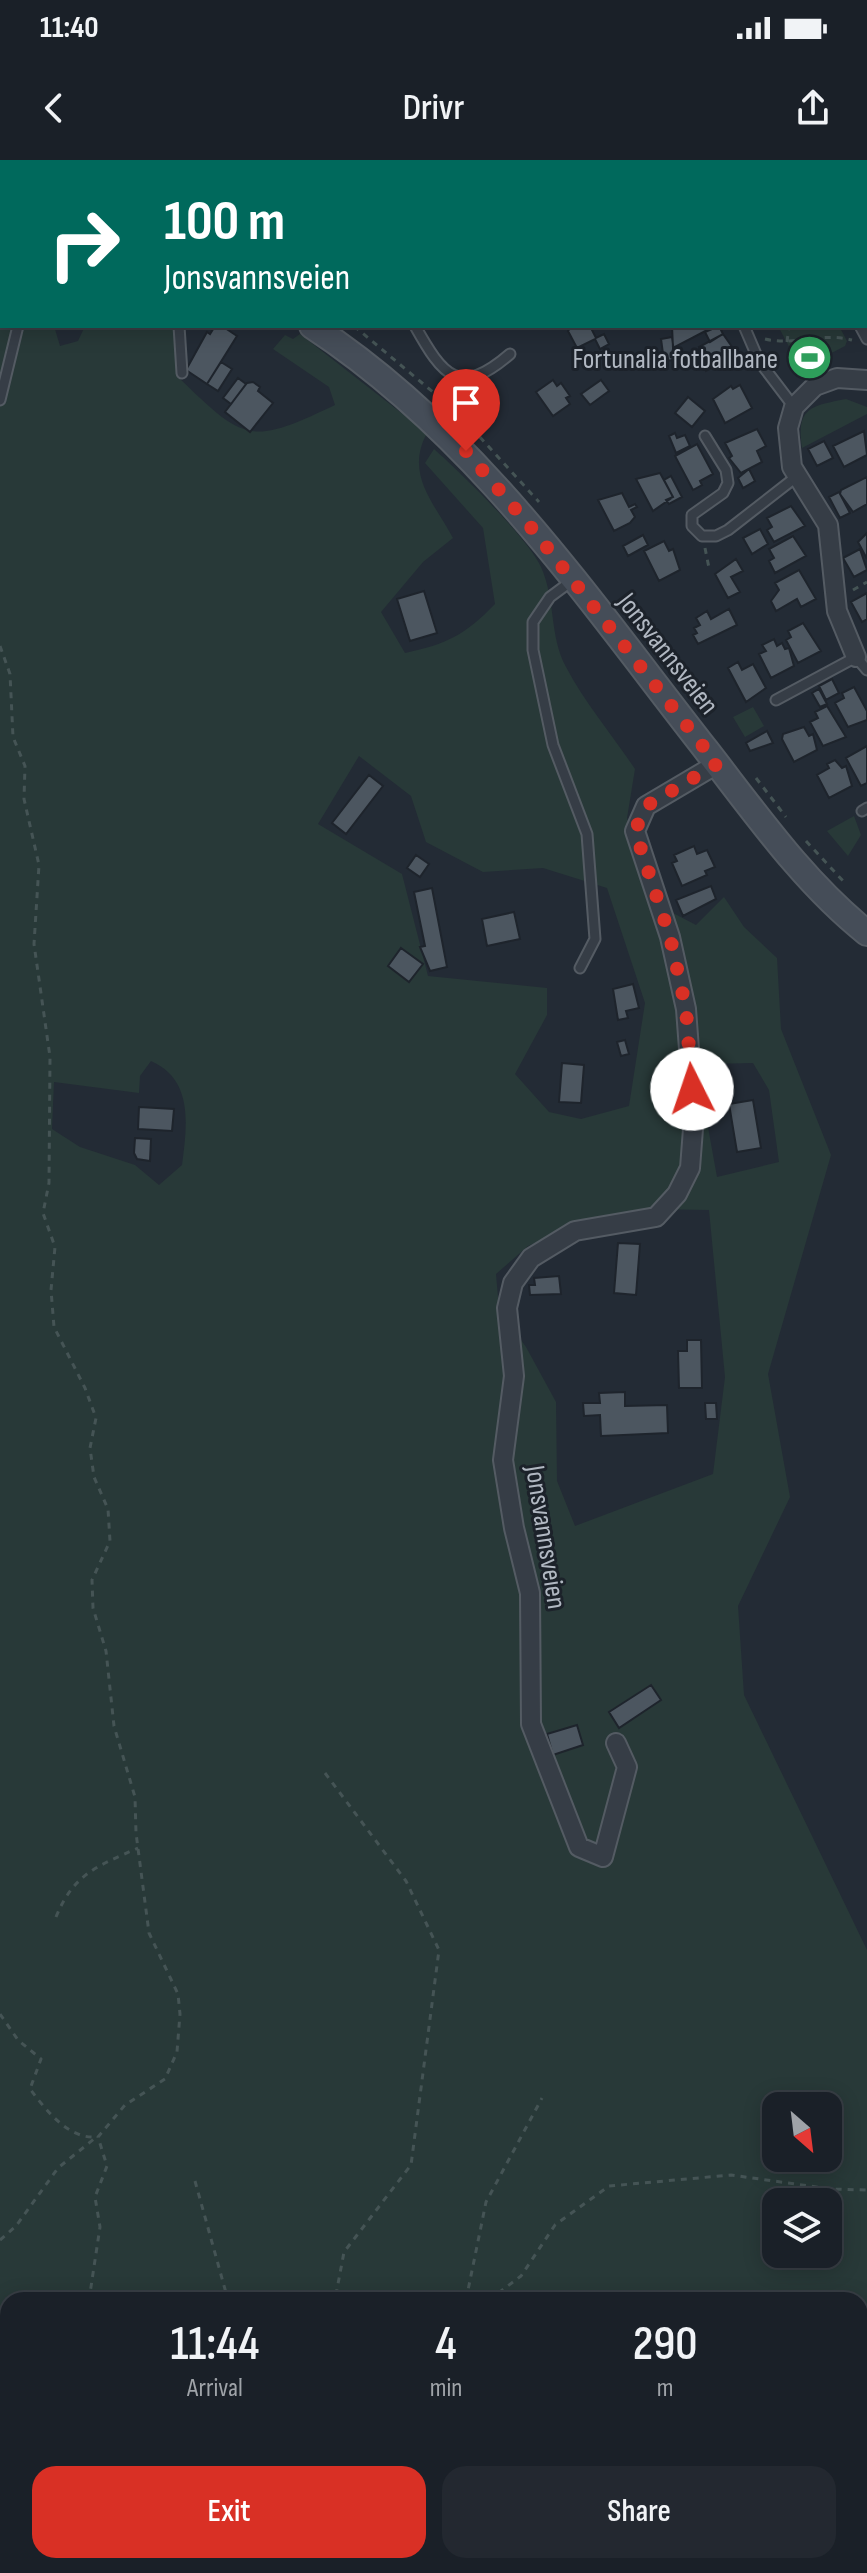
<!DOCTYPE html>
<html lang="en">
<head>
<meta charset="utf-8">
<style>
  :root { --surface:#1a2028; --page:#232830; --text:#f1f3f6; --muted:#9fa3a8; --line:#383e45; --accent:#d93025 }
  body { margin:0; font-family:"Sofia Sans Condensed",sans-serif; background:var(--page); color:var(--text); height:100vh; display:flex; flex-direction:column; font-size:30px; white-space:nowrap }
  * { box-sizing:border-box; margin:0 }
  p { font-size:26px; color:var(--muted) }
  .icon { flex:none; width:44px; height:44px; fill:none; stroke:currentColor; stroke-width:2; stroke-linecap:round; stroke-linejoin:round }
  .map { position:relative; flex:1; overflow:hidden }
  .side { position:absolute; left:0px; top:2132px; width:868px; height:282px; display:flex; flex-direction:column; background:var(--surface); border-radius:24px 24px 0 0; box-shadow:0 4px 20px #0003,0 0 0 2px var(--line) }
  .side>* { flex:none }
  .banner { position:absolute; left:0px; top:0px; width:868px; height:168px; box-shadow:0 4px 20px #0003,0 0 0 2px var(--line); background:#00695c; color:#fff; overflow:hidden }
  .needle { width:52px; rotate:152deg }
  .buttons { position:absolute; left:762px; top:1932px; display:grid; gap:16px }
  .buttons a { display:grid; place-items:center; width:80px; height:80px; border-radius:16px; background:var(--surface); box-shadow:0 4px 20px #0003,0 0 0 2px var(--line); font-size:40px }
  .pin { position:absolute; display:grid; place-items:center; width:68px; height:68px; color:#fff; margin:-82px -34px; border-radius:50% 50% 50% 0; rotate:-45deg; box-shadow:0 0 8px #0007 }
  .pin .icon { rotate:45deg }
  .me { position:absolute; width:88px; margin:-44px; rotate:356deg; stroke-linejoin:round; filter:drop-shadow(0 0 6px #0008) }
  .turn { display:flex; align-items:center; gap:28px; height:168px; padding:0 32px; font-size:36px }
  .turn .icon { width:104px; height:104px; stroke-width:2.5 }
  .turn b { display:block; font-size:56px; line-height:68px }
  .eta { display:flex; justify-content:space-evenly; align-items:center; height:136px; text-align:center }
  .eta b { font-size:48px; font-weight:600; line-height:56px }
  .primary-button { display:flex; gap:16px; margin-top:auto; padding:16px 32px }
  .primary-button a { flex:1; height:92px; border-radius:24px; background:var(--accent); color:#fff; font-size:32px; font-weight:600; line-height:92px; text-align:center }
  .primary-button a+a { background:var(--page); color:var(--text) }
  .status { display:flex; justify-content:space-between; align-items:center; height:56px; padding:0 40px; background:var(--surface); direction:ltr }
  .status svg { height:22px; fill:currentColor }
  header { display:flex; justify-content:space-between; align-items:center; height:104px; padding:0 32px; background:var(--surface); font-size:36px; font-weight:600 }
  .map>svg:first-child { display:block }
  .green { fill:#283938; fill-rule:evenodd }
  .building { fill:#4c5660; stroke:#1e242c; stroke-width:2 }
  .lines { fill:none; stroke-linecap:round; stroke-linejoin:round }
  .service-casing { stroke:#545b63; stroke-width:13 }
  .minor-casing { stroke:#545b63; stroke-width:22 }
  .secondary-casing { stroke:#545b63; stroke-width:28 }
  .path { stroke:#455455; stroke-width:3; stroke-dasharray:6 6; stroke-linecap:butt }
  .service { stroke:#363d46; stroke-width:9 }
  .minor { stroke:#363d46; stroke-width:18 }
  .secondary { stroke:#454d58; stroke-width:24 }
  .route { stroke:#d93025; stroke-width:14; stroke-dasharray:0 25.2 }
  .labels { text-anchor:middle; stroke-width:6; stroke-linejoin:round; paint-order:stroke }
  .poi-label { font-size:28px; fill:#b1b8c2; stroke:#1c222a; text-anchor:end }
  .street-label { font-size:28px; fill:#b1b8c2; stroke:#1c222a }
</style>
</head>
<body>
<div class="status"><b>11:40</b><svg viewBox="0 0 49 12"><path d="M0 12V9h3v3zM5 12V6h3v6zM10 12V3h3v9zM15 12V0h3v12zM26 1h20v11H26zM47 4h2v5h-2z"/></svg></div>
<header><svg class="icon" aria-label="back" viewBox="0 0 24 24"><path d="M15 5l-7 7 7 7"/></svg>Drivr<svg class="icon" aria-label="share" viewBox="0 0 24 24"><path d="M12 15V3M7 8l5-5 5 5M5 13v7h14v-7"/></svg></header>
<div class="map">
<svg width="867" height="2413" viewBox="0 0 867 2413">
  <rect width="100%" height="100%" fill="#232b35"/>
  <path class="green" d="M0,20L2,166H54L60,186L78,181L85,166H171L176,177V215C245,282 249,286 335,245L329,227L273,189L285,175L293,179L300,174L427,273C405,314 433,341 453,378L423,402L381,452L405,493C447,484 465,475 495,444L483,368L425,303L434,289C460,312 527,377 541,407C556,441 549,475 566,507C585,543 613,576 635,609L627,658L650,741L696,765L724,737L744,767L777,798L781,869L831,995L768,1214L790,1337L738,1446L744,1535L867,1790V2303L860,2310V2140H8V2406H707L698,2413H0ZM359,596L411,636L426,682L483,712L543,708L607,728L645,843L629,946L581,959L549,952L515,914L547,855V828L428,816L402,714L318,664ZM151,901C194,920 187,966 182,1005L159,1025L135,1005L80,987L52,969L54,922L139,933L140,916ZM753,903L769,930L779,1002L717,1017L702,934L708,904ZM653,1049L709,1050L725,1217L713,1314L575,1366L557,1321L556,1242L526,1187L499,1149L496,1114L528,1086L599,1056ZM776,1946H828V1998H776ZM776,2042H828V2094H776Z
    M778,166H839L847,181L845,186L801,209Z
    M846,239L867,247V254L802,288C796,248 810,246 846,239Z
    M753,547L764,566L745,577L733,557Z
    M854,656L861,675L848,696L827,671Z"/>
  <path class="building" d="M215,166H222L237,176L207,224L186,210L207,172L210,174Z
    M572,166H590L596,178L604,174L609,184L600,189L595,179L577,188L568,171Z
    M672,166H715L673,188Z
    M719,166L723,174L710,182L705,172Z
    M723,174L737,194L706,211L699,198L704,196L699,187Z
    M672,177L675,200L664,201L661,179Z
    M221,202L232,209L218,231L207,224Z
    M238,218L246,224L231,244L223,238Z
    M553,220L557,226L561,223L570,236L566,238L570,244L553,256L536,232Z
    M601,220L609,231L590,245L581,234Z
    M253,222L260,227L258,231L273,243L250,272L225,252L247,223Z
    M740,225L752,248L725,263L713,239L731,226L733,229Z
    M688,237L705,251L692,267L675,253Z
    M757,269L766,286L757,291L762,302L741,313L729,298L732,296L725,283Z
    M864,271L867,295L844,307L833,286Z
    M675,273L677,278L685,275L690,286L676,293L669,276Z
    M824,281L833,298L817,306L808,289Z
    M697,284L713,314L700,321L702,325L693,330L675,296Z
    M749,309L755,321L743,328L738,318Z
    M660,313L673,337L653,351L636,319Z
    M671,316L682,337L669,344L666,340L673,337L664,320Z
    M867,317V344L853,352L840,334L841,330Z
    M839,332L850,353L840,358L829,337Z
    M622,333L629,347L635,344L637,347L631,350L635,357L630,363L614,371L598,340Z
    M791,346L805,366L774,382L767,370L772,367L767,358Z
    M760,369L768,384L752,394L743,378Z
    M867,373V399L858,382Z
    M643,375L648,385L628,396L623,386Z
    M793,376L806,396L775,413L769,401L774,398L769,389Z
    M664,381L669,391L673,389L680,410L659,421L644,391Z
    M860,389L867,410L854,417L843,398Z
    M736,399L743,411L731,417L740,432L728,438L715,414Z
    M799,410L816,439L801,447L797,439L776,451L771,441L779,430L775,423Z
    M424,431L437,473L410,481L397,439Z
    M867,433V459L862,462L851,442Z
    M729,449L737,465L698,484L693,475L697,473L694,468L700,465L696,458L707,451L711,459Z
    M803,463L821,491L798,503L786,480L791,477L788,471Z
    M774,479L777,486L782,483L785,489L789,488L794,506L771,518L759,494L766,491L762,485Z
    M738,502L742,510L753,504L766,528L746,542L728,508Z
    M832,519L839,533L826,540L819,526Z
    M854,527L867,551V560L848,567L835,543L844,538L842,533Z
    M819,529L827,544L820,547L812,533Z
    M827,546L846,577L823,586L810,562L818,558L815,552Z
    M804,567L809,576L813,574L817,590L794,602L782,579L783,574Z
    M767,571L773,583L750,591L746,583Z
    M867,586V623L861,626L846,598Z
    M835,600L842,608L846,606L852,626L829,638L817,615L829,608L827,604Z
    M369,615L383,626L346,674L332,663Z
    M694,686L697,694L707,690L715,707L705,711L707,715L682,726L672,703L677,701L674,695Z
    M416,695L429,704L420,717L407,708Z
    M711,726L716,739L683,756L676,740Z
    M432,728L447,807L430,811L420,787L425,786L414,732Z
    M514,752L520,779L487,786L482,759Z
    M401,788L423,804L409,822L388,806Z
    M633,824L639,848L626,851L628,858L618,860L613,829Z
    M625,880L629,894L621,896L617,882Z
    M683,902L684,925H665V903Z
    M562,903L584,905L581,943L559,942Z
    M753,940L761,988L737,992L729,944Z
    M139,947L174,949L172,971L138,969Z
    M135,978L151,979L150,1001L137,999L134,993Z
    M618,1083L640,1084L636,1135L614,1133Z
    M559,1116L561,1134L530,1135L529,1125H535L534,1118Z
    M687,1180H701L702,1228H679L678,1191H687Z
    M625,1232V1246L667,1245L668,1273L601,1276L600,1255L584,1256L583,1243H600L599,1233Z
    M705,1243H716L717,1259H706Z
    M651,1525L661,1540L619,1568L609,1552Z
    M577,1565L583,1585L553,1595L547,1574Z"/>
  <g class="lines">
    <defs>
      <path id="service" d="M17,2L18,0
        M179,166L182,213
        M415,166C443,216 459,238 510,194
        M744,166L759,201L794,247
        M860,166L867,179
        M0,240L18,166
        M705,276L726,310L728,323L723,333L692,355V366L702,376H716L728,370L796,317
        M573,420L550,437L533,462V490L553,585L587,674L595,779L580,808
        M776,540L856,497L867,510
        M862,651L867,648"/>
      <path id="minor" d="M299,0L301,2
        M856,497L837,451L828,365L792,307L788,268L794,247L815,226L837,218L867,220
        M616,1583L627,1607L603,1697L579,1687L531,1564L530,1433L514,1368L503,1300L514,1216L507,1148L513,1123L531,1098L575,1071L656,1057L677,1034L690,1008L694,956L686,849L670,777L635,671L646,646L717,604"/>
      <path id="secondary" d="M64,0L67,2
        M312,166C477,274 587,438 707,591C756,654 804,723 867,773"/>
    </defs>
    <use href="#service" class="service-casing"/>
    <use href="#minor" class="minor-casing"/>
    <use href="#secondary" class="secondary-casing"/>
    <path class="path" d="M102,0L105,2
      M794,2L796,0
      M354,166L458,253L539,342
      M765,179C794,186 822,172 852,180
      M787,182L789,166
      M705,388L709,408
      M853,430L867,422
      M0,486L10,514L13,577L25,606L24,639L39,705L34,784L50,897L49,1023L43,1053L55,1087L51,1130L54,1167L85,1228L96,1258L90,1288L94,1317L108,1349L110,1381L92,1420L93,1448L106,1491L114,1566L135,1637L136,1673L149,1773L178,1834L180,1854L177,1892L165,1919L125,1945L98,1977L107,2006L95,2037L100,2067L89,2140
      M756,618L786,657
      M806,681L844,722
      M325,1613L406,1721L439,1790L411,2005L344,2092L335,2140
      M56,1757C74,1713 98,1706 138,1688
      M0,1854L18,1880L41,1899L30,1929C46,1950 68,1979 96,1977
      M195,2021L228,2140
      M0,2080L16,2066L58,2008L94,1979
      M466,2140L486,2042L542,1938
      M489,2140L521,2116L555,2065L609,2026L731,2015L831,2029L867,2030
      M0,2357L8,2370
      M11,2413V2406
      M62,2413L64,2406
      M158,2413L165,2406
      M313,2413L316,2406
      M416,2413L419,2406"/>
    <use href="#service" class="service"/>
    <use href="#minor" class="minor"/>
    <use href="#secondary" class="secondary"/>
  </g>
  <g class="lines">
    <path class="route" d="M466,291L534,371L717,604L646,646L635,671L670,777L686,849L692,929"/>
  </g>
  <defs>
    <symbol id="stadium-disc" viewBox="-11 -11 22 22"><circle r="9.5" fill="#2e9e5b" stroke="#1c222a"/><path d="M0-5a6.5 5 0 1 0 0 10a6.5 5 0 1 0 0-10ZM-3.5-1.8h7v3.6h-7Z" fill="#fff"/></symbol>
  </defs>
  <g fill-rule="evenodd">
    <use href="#stadium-disc" x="784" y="172" width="51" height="51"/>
  </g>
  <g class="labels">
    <g class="poi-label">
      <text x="778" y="208">Fortunalia fotballbane</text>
    </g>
    <g class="street-label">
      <text transform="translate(669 493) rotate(52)" y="10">Jonsvannsveien</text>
      <text transform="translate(547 1377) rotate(81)" y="10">Jonsvannsveien</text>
    </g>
  </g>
</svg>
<div class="buttons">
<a><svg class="needle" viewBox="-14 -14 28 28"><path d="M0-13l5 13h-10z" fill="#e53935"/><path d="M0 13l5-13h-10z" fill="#9fa3a8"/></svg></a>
<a><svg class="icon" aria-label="layers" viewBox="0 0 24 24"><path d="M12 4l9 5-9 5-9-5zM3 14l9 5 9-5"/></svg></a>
</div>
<div class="pin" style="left:466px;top:291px;background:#d93025"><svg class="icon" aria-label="arrive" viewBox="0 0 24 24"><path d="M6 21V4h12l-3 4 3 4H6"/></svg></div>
<svg class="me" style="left:692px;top:929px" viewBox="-20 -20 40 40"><circle r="19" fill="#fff"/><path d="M0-13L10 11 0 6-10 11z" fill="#d93025"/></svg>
<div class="banner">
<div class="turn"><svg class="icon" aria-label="right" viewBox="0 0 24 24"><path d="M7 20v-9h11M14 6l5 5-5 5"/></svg><div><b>100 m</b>Jonsvannsveien</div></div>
</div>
<section class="side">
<div class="eta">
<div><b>11:44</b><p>Arrival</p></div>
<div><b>4</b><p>min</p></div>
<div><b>290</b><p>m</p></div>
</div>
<div class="primary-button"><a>Exit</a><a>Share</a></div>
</section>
</div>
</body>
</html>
